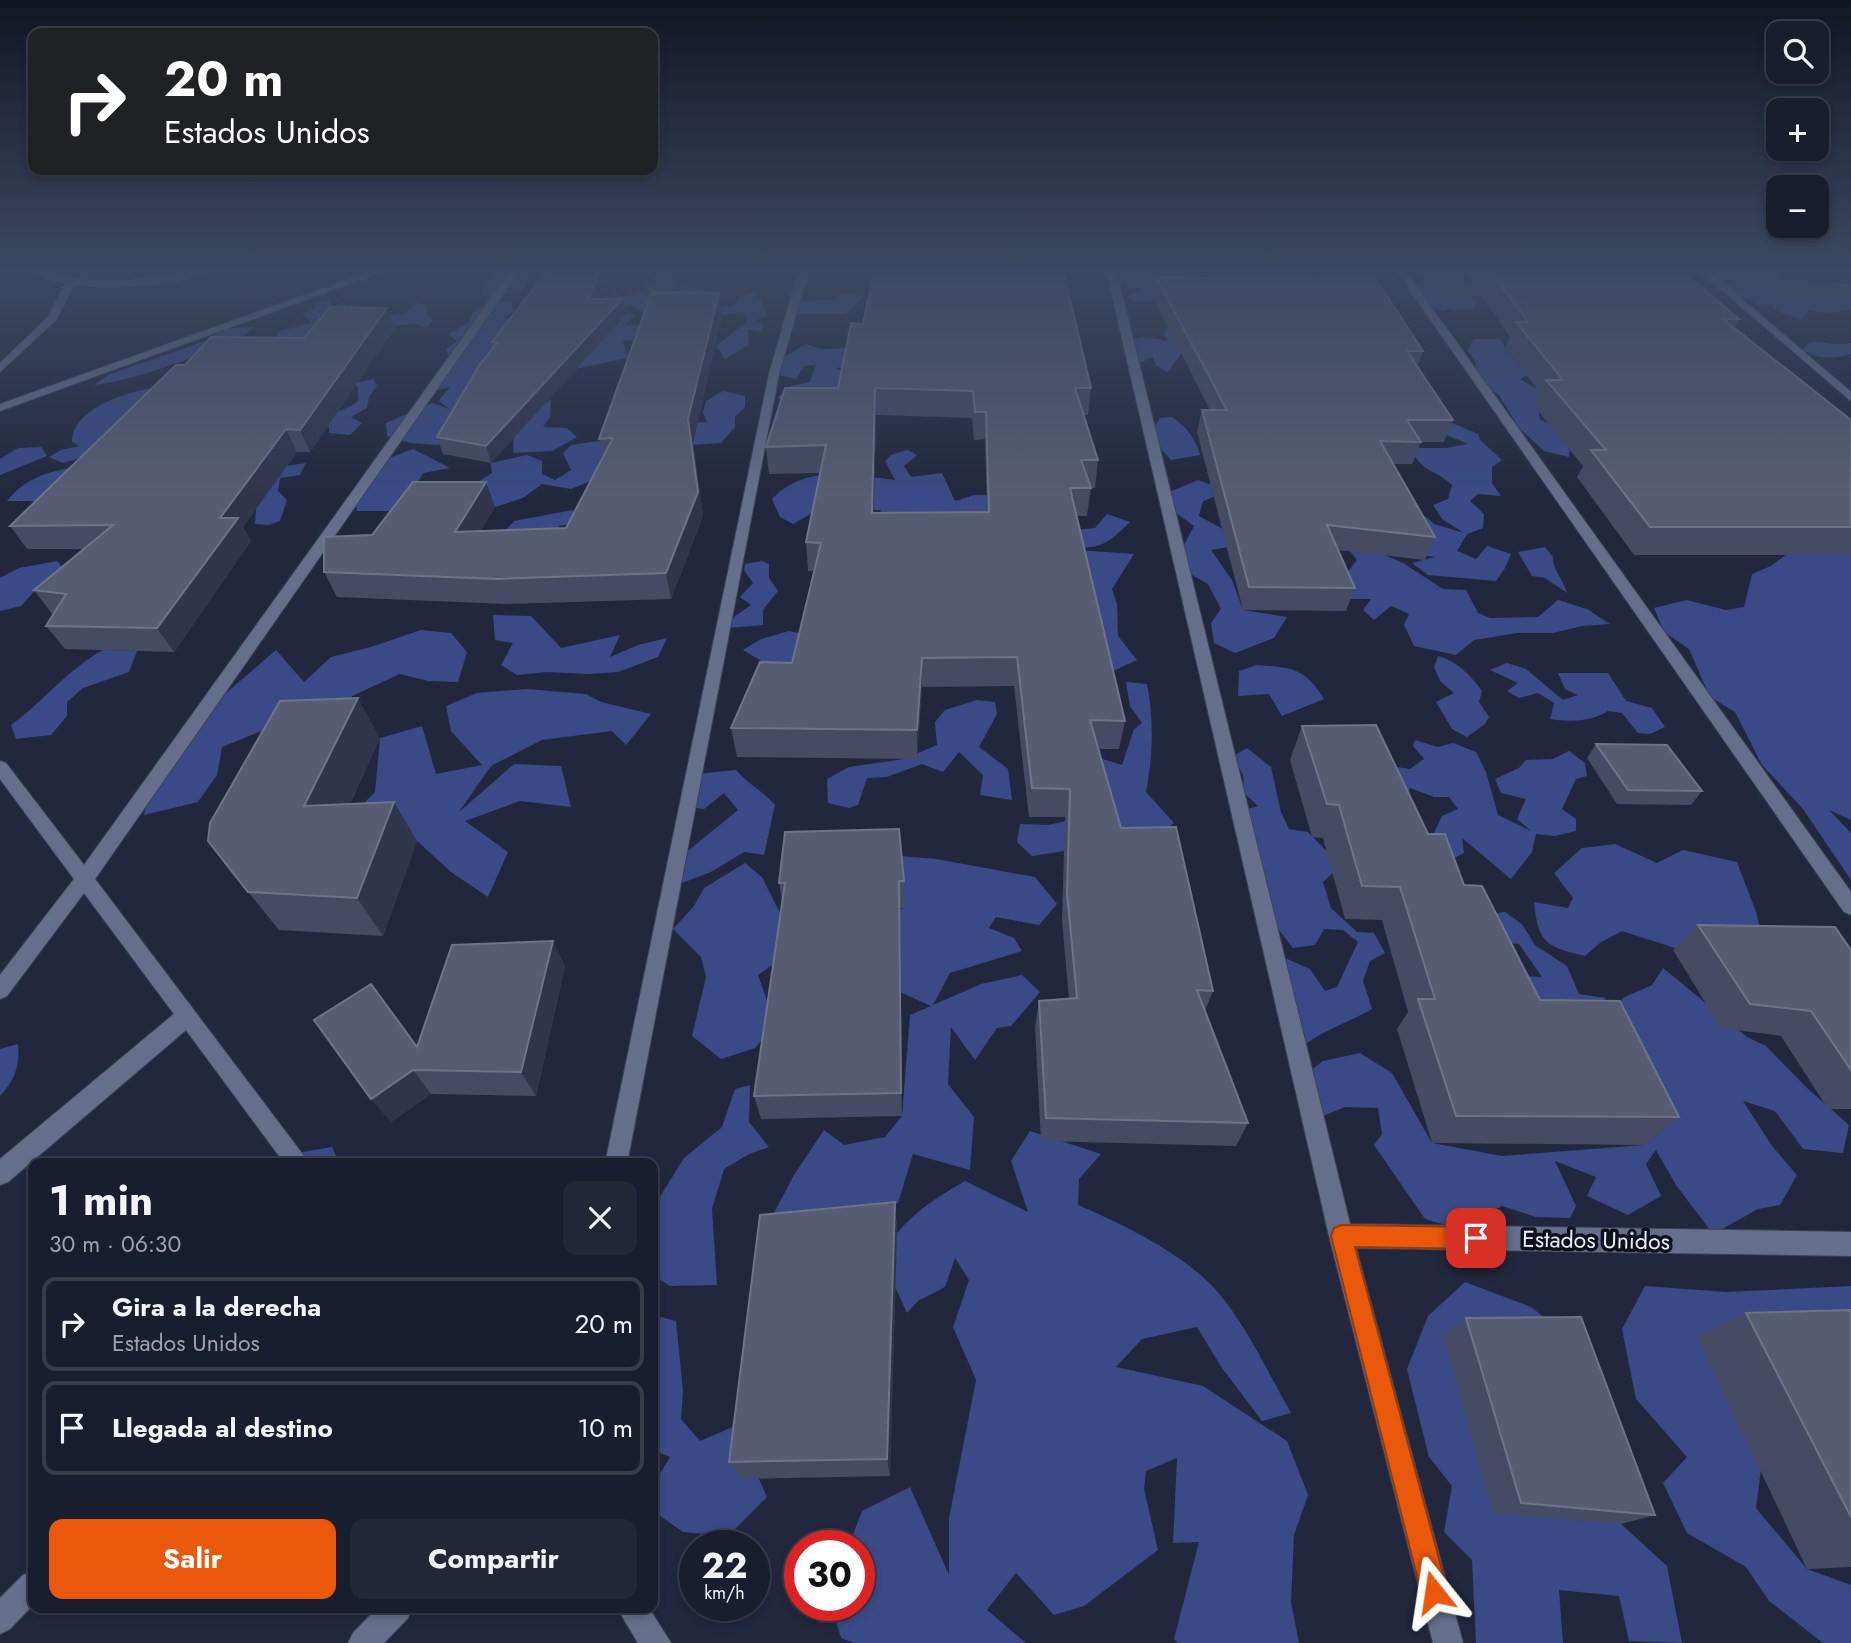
<!DOCTYPE html>
<html lang="es">
<head>
<meta charset="utf-8">
<style>
  :root { --surface:#191e2e; --page:#222736; --text:#f1f3f6; --muted:#9fa2aa; --line:#373c4a; --accent:#ea580c }
  body { margin:0; font-family:Jost,sans-serif; background:var(--page); color:var(--text); height:100vh; display:flex; flex-direction:column; font-size:26px; white-space:nowrap }
  * { box-sizing:border-box; margin:0 }
  p { font-size:23px; color:var(--muted) }
  .icon { flex:none; width:38px; height:38px; fill:none; stroke:currentColor; stroke-width:2; stroke-linecap:round; stroke-linejoin:round }
  .map { position:relative; flex:1; overflow:hidden }
  .details { position:absolute; left:28px; top:1158px; width:630px; height:455px; display:flex; flex-direction:column; background:var(--surface); border-radius:14px; box-shadow:0 4px 10px #0003,0 0 0 2px var(--line) }
  .details>* { flex:none }
  .guide { position:absolute; left:28px; top:28px; width:630px; height:147px; border-radius:14px; box-shadow:0 4px 10px #0003,0 0 0 2px var(--line); background:#202124; color:#fff; overflow:hidden }
  .fabs { position:absolute; left:1766px; top:21px; display:grid; gap:14px }
  .fabs a { display:grid; place-items:center; width:63px; height:63px; border-radius:14px; background:var(--surface); box-shadow:0 4px 10px #0003,0 0 0 2px var(--line); font-size:35px }
  .speed { position:absolute; left:679px; top:1530px; display:flex; gap:14px; font-size:35px; font-weight:700; text-align:center }
  .speed>* { display:grid; place-content:center; width:91px; height:91px; border-radius:50%; background:var(--surface); box-shadow:0 4px 10px #0003,0 0 0 2px var(--line); line-height:1 }
  .speed small { font-size:18px; font-weight:400 }
  .speed .limit { border:10px solid #d22; background:#fff; color:#111 }
  .pin { position:absolute; display:grid; place-items:center; width:60px; height:60px; color:#fff; margin:-30px; border-radius:14px; box-shadow:0 4px 10px #0006 }
  .me { position:absolute; width:77px; margin:-38px; rotate:345deg; stroke-linejoin:round; filter:drop-shadow(0 0 5px #0008) }
  .turn { display:flex; align-items:center; gap:24px; height:147px; padding:0 21px; font-size:32px }
  .turn .icon { width:91px; height:91px; stroke-width:2.5 }
  .turn b { display:block; font-size:49px; line-height:60px }
  .round { display:grid; place-items:center; flex:none; width:74px; height:74px; border-radius:14px; background:var(--page) }
  .headline { display:flex; align-items:center; justify-content:space-between; height:119px; padding:0 21px }
  h1 { font-size:42px; font-weight:700; line-height:52px }
  .cta { display:flex; gap:14px; margin-top:auto; padding:14px 21px }
  .cta a { flex:1; height:80px; border-radius:14px; background:var(--accent); color:#fff; font-size:28px; font-weight:700; line-height:80px; text-align:center }
  .cta a+a { background:var(--page); color:var(--text) }
  ul { padding:0; list-style:none }
  li { display:flex; align-items:center; gap:21px; height:94px; margin:0 14px 10px; padding:0 7px; border:4px solid var(--line); border-radius:14px }
  li div { flex:1 }
  li b { display:block; font-size:26px }
  li em { font-style:normal }
  .map>svg:first-child { display:block }
  .forest { fill:#394a86 }
  .lines { fill:none; stroke-linecap:round; stroke-linejoin:round }
  .street-casing { stroke:#3d4458; stroke-width:2 }
  .street { fill:#656f8b; fill-rule:evenodd }
  .wall { fill:#444b62; fill-rule:evenodd }
  .shaded-wall { fill:#2f364c }
  .building { fill:#565d72; stroke:#6d7488; stroke-width:2; fill-rule:evenodd }
  .route { fill:#ea580c; stroke:#983908; stroke-width:2 }
  .labels { text-anchor:middle; stroke-width:7; stroke-linejoin:round; paint-order:stroke }
  .near-street-label { font-size:23px; fill:#e9effd; stroke:#0e111b }
</style>
</head>
<body>
<div class="map">
<svg width="1851" height="1643" viewBox="0 0 1851 1643">
  <rect width="100%" height="100%" fill="#21283d"/>
  <path class="forest" d="M510,269H534L527,277L524,291L494,298L482,295C484,279 496,276 510,269Z
    M662,269L676,281L657,312L644,313L633,305L601,308L597,301L615,294L625,297L642,289Z
    M1121,269H1157L1164,273L1170,269H1202L1203,273L1184,298L1137,302L1126,297L1143,289L1131,288L1117,283Z
    M1323,269H1379L1373,278L1364,279V290L1384,291L1383,298L1280,313L1300,273L1319,276Z
    M1414,269H1443L1441,273L1487,287L1664,269L1494,304L1481,296L1470,295L1477,300L1474,308L1456,311L1448,308L1445,311L1426,308L1414,287L1421,283L1423,279Z
    M1711,269H1775L1781,280L1851,284V310L1828,313L1808,310L1802,320L1775,310L1774,304L1758,305L1721,287L1734,283L1718,277Z
    M682,286L707,290L702,308L734,306L742,295L753,292L761,300L767,316L757,320L764,325L760,331L748,329L749,345L725,359L716,346L746,322L744,312L721,315L653,338L623,341L628,358L579,368L556,369L475,393L452,410L536,411L551,399L550,417L543,427L567,428L577,437L552,451L513,453L514,437L483,435L437,445L410,443L387,436L386,423L432,403L449,409L439,401L450,387L429,392L450,362L446,349L457,341L448,334L470,322C471,303 495,304 511,300L514,311L504,318L511,320L627,310L635,316L623,326L664,323Z
    M842,293L865,295L846,314H795L794,302L833,299Z
    M330,300L331,307L343,303L347,308L307,339L277,343V332L310,323V320L302,314L315,309L314,303Z
    M416,303L428,305L427,314L433,320L426,328L415,324L376,327L380,316L405,313Z
    M1169,323L1183,351L1168,372L1156,366L1153,357L1134,365L1126,356L1129,340L1146,337L1167,341L1164,333Z
    M254,327C247,337 235,336 226,345C182,360 141,379 94,385L108,375L205,341L225,328Z
    M1474,339H1500L1519,366H1547L1520,379L1545,394L1538,406L1540,420L1560,426L1571,441L1569,457L1544,451L1519,428L1499,395L1478,382L1475,361L1467,350Z
    M1810,342C1825,342 1836,346 1851,343V354C1832,359 1820,360 1802,350Z
    M806,344L821,349L851,348L862,365L836,368L843,372L839,387L827,395L784,404L778,397L791,386L810,382L816,365L804,366L796,379L774,374L777,361Z
    M374,379L377,386L369,397L367,408L351,417L362,423L350,435L329,433V427L302,420C322,414 342,414 358,401V387L351,384Z
    M152,388L153,401L83,457L63,463L49,457L61,450L79,446L72,442C73,408 125,393 152,388Z
    M723,391L745,396V407L735,417V427L721,443L689,445V423L707,422L703,413L706,401Z
    M1434,415L1478,434L1480,440L1502,460L1492,467V483L1501,496L1478,494L1470,501L1484,514L1483,528L1467,534L1457,551L1476,559L1487,546L1511,554L1505,568L1496,581L1428,575L1412,563L1435,557L1421,555L1401,542L1425,516L1434,524L1464,533L1442,519L1433,505L1448,499L1452,485C1433,467 1425,476 1410,448H1446L1468,444L1437,431Z
    M1172,417C1187,428 1195,437 1200,455L1171,460L1158,446L1155,426L1160,418Z
    M613,439L593,480L571,489L542,484L523,498L495,507L459,500L414,511H357L354,493L376,463L413,449L450,468L423,473L418,482L473,485L492,473L491,463L527,455L542,461V474L555,480L571,470L563,453L571,445Z
    M41,447L47,456L0,475V459L18,448Z
    M907,450L917,455L904,466L911,477L942,473L955,501L974,495L1006,496L1025,513L878,517L881,510L819,509L793,524L780,517L772,499C806,464 851,475 895,480L885,461L891,455Z
    M306,463L300,475L280,478L278,491L287,500L280,521L269,525L255,524L256,509L273,468Z
    M75,467L40,501H7C25,478 47,472 75,467Z
    M1221,476L1226,492L1203,501L1199,516L1221,528L1240,545L1211,550L1232,580L1243,610L1287,617L1274,638L1235,653L1214,643L1211,623L1221,609L1208,584L1183,570L1184,545L1194,526L1164,504L1162,495L1198,480L1209,484Z
    M573,510L575,523L559,526L558,535L600,540L505,531L514,521Z
    M1107,514L1130,522C1101,551 1095,549 1057,546L1076,530L1095,528Z
    M1851,517V820L1829,810L1851,833V880L1803,809L1762,765L1735,712L1710,697L1689,649L1664,632L1654,608L1687,600L1726,610L1744,607L1752,574L1771,566L1794,549Z
    M1545,547L1553,557C1552,569 1564,580 1567,593L1545,578L1532,576L1518,552Z
    M1371,549L1403,563L1443,589L1466,590L1478,613L1490,618L1538,617L1558,600L1587,609L1610,624L1582,626L1553,633H1517L1474,640L1456,655L1414,646L1404,625L1409,614L1391,606L1374,620L1363,610L1371,599H1341L1333,591L1357,560L1350,551L1333,550Z
    M1079,550L1134,554L1112,589L1117,604L1118,636L1137,660L1113,671Z
    M57,561L67,573L42,583L21,606L0,611V578L19,568Z
    M762,561L769,564V578L778,591L763,610V625L728,628L735,616L751,605L740,597L753,583L744,570L745,564Z
    M493,615L531,616L561,648L620,635L610,657L638,645L667,638L658,657L618,672L589,674L547,672L517,675L501,665L513,643L495,640Z
    M421,630L451,633L467,652L458,682L428,681L400,674L352,696L343,722L269,728L222,747L217,775L198,802L144,815L150,784L196,736L173,739L276,650L304,682L331,657L371,647Z
    M789,631L813,636L864,673L765,663L743,650L761,639Z
    M103,650L137,651L129,672L83,688L67,702V716L51,735L16,739L11,725C43,702 68,669 103,650Z
    M1438,656C1457,661 1470,675 1482,691L1479,702L1489,717L1485,724L1467,737L1452,729L1436,702L1454,693L1440,681L1434,667Z
    M1507,663L1526,669L1563,700L1578,695L1565,689L1558,673H1608L1626,701L1652,708L1665,727L1650,734L1638,733L1622,713L1608,711C1590,722 1571,722 1550,719L1554,703L1538,693L1519,698L1507,691L1518,683L1490,670Z
    M1257,665C1291,668 1305,667 1324,699L1282,716L1269,694L1238,696L1239,671Z
    M1126,682L1147,684C1154,721 1153,755 1146,792L1174,823L1148,843L1141,828L1077,849L1032,856L1017,842L1020,824L1048,825L1104,813L1096,757L1122,765L1134,729L1142,723L1130,706Z
    M527,689L586,694L601,702L651,714L626,745L612,731L542,740L491,766L459,812L514,764L561,766L571,807L520,801L465,821L508,852L488,897L451,872L417,841L360,844L337,831L375,792L380,738L422,726L436,774L482,765L451,731L446,706L477,693Z
    M977,700L995,702L997,714L979,747L1008,769L1012,800L980,795L983,775L959,752L943,772L922,764L887,777L867,778L858,805L849,808L828,803L827,779L849,767L904,759L937,745L935,722L945,710Z
    M1415,740L1438,747L1453,743L1476,752L1486,772L1498,815L1531,831L1517,819L1526,799L1501,793L1495,779L1519,768L1526,760L1553,759L1569,751L1585,763L1587,776L1576,779L1562,809L1576,819V831L1555,836L1536,834L1532,852L1511,879L1462,838L1464,853L1445,863L1428,837L1434,833L1442,816L1458,809L1449,797H1434L1410,788L1400,809L1390,766L1410,769L1424,759L1413,746Z
    M1247,748L1271,767L1281,812L1289,829L1308,832L1341,866L1323,882L1331,908L1357,932L1374,933L1385,953L1370,961L1363,981L1372,1009C1350,1022 1323,1030 1303,1046L1279,968L1287,959L1310,969L1325,991L1337,987L1358,942L1343,930L1324,929L1315,945L1293,948L1265,913L1244,810L1258,806L1244,793L1243,775L1233,756Z
    M736,770C748,784 763,791 775,805L764,855L744,852L711,872L674,886L678,859L738,810L724,793L704,809L681,806L696,774Z
    M1615,844L1657,863L1683,850L1737,862L1756,912L1766,952L1681,950L1622,931L1601,942L1585,956C1546,947 1538,943 1534,902L1568,908L1573,898L1554,873L1582,848Z
    M900,856L936,859L1035,877L1057,904L1039,925L996,917L989,928L1014,938L1022,951L950,973L933,1005L981,984L1022,975L1040,992L1011,1026L997,1028L975,1060L951,1027L948,1084L974,1117L970,1170L913,1154L898,1203L844,1219L813,1213H774L794,1175L824,1130L844,1145L885,1137L902,1116L910,1015L931,1006L900,992L782,958L758,975L775,1023L755,1048L721,1059L692,1036L706,977L701,957L673,929L694,906L704,888L745,863L762,877L782,917H863L904,908Z
    M1505,912L1522,924L1535,945L1567,966L1579,994L1606,998L1566,1025L1507,976L1542,977L1519,944L1481,941L1460,918Z
    M1663,968L1747,1037L1766,1046L1807,1088L1849,1125L1843,1153L1803,1149L1775,1111L1743,1101L1772,1146L1797,1175L1780,1205L1758,1209L1713,1234L1676,1185L1656,1150L1646,1164L1661,1196L1628,1215L1587,1196L1596,1177L1555,1161L1576,1206L1570,1218L1536,1217L1502,1206L1460,1229L1425,1219L1374,1145L1382,1134L1378,1108L1345,1107L1323,1116L1307,1073L1323,1061L1360,1053L1392,1073L1432,1143L1502,1156L1644,1145L1596,1045L1623,998L1652,985Z
    M18,1044C20,1065 15,1080 0,1096V1049Z
    M750,1085L749,1122L769,1147L749,1154L724,1169L712,1209L717,1285L670,1286L653,1275V1208L684,1158L722,1127L735,1089Z
    M1030,1131L1101,1154L1079,1179L1078,1205C1125,1225 1195,1259 1225,1301C1251,1335 1270,1376 1291,1413L1262,1421L1222,1368L1197,1327L1142,1339L1116,1367L1203,1386L1287,1441L1308,1495L1294,1535L1291,1602L1299,1643H1178L1174,1639L1199,1542L1173,1543L1177,1458L1146,1471L1144,1489L1158,1550L1084,1606L1054,1615L1016,1573L987,1610L1026,1643H854L841,1638L831,1605H859V1545H849L862,1511L910,1487L949,1575V1518L976,1380L953,1327L969,1280L955,1258L945,1287L918,1301L907,1313L880,1254C908,1217 925,1204 965,1181L1028,1212L1011,1161Z
    M332,1147L340,1164H261L291,1154Z
    M1465,1282L1531,1307L1573,1340L1621,1524L1667,1566L1682,1643L1629,1641L1619,1596L1559,1590L1563,1643H1476L1472,1560L1444,1532L1452,1486L1429,1457L1407,1369L1428,1316Z
    M1645,1286L1726,1292L1851,1286V1377L1764,1446L1756,1508L1807,1569L1851,1585V1643H1823L1769,1601L1746,1567L1687,1533L1663,1483L1687,1457L1636,1399L1622,1329Z
    M653,1315L676,1321L683,1391L681,1419L700,1441L735,1426L767,1497L728,1536L683,1532L653,1511V1485L670,1457L653,1450Z"/>
  <g class="lines">
    <defs>
      <path id="street" d="M27,269C50,269 72,280 96,281C137,283 176,269 216,269C183,287 113,289 74,285L56,320L0,372V363L48,317L65,283L47,279Z
        M377,269H391L0,411V404Z
        M512,269H521L95,879L310,1164H285L186,1030L8,1182L0,1185V1159L174,1014L84,893L7,996L0,999V975L74,879L0,779V761L6,763L84,865Z
        M799,269H809L779,374L627,1164H605L769,374Z
        M1106,269H1116L1350,1224L1851,1232V1256L1356,1248L1463,1643H1433L1329,1236Z
        M1395,269H1404L1851,892V915L1844,912Z
        M1697,269H1707L1851,392V401Z
        M33,1571V1605L10,1629L0,1634V1598L23,1575Z
        M377,1608H412L408,1618L384,1643H348L353,1633Z
        M617,1608H649L671,1643H638Z"/>
    </defs>
    <use href="#street" class="street-casing"/>
    <use href="#street" class="street"/>
  </g>
  <path class="wall" d="M1211,269H1285L1286,271L1304,278L1423,351L1417,367L1453,420L1444,442H1421L1412,464H1393L1435,537L1425,560L1338,550L1355,588L1346,611L1243,610L1197,432L1202,410H1210L1153,297L1156,277L1212,279L1210,274Z
    M1463,269H1679L1739,319L1734,328L1851,420V555H1634L1577,477L1583,466L1534,406L1540,393L1505,347L1510,337Z
    M603,286L598,299H622L626,314L491,463L443,454L437,437L494,347L492,342Z
    M722,315L693,443L703,516L671,599L506,604L337,597L324,572L372,535L495,507L480,531L566,528L603,457L599,439Z
    M863,324L1091,388L1088,415H1084L1098,460L1095,488H1091L1087,516H1077L1125,721L1119,749H1098L1121,828L1213,991L1205,1011L1248,1123L1236,1146L1041,1141L1035,1027L1039,1001L1069,999L1062,920L1065,817H1029L1014,686L922,687L917,759L737,757L731,728L792,663L814,571H808L806,542L820,473L769,474L766,447L838,388ZM876,415L972,418L974,440L985,439L987,512H874Z
    M395,328L310,452H297L243,527L251,541L174,652L65,649L46,626L53,614H52L34,590L84,549H27L10,526L185,365Z
    M1302,726L1428,834L1464,885L1540,1000L1679,1117L1645,1145L1432,1143L1397,1029L1408,1012L1382,920L1345,919L1323,838L1312,837L1290,760Z
    M380,738L350,804L394,802L417,841L383,936L279,930L248,892Z
    M1596,744L1702,791L1691,805L1617,804L1587,758Z
    M904,881L905,908H900L902,1116L761,1119L754,1096L782,900L779,883Z
    M1698,925L1851,950V1109H1828L1781,1036L1721,1028L1673,950Z
    M565,966L536,1096L431,1094L391,1122L418,1047Z
    M895,1202L897,1231L890,1476L742,1479L729,1462Z
    M1851,1310V1567L1807,1569L1697,1337L1746,1313Z
    M1466,1318L1655,1515L1621,1524L1493,1513L1443,1335Z"/>
  <path class="shaded-wall" d="M600,271L603,286L592,314L588,299Z
    M719,293L722,315L693,443L703,516L671,599L666,573L688,419Z
    M622,299L626,314L491,463L486,446Z
    M387,308L395,328L310,452L300,430Z
    M875,388L876,415L873,541L872,513Z
    M286,429L297,452L243,527L251,541L174,652L157,628L220,518Z
    M486,482L495,507L465,557L455,532Z
    M922,658V687L917,759V730Z
    M358,698L380,738L331,845L304,806Z
    M394,802L417,841L383,936L357,898Z
    M899,881L900,908L902,1116L901,1093Z
    M553,941L565,966L536,1096L521,1072Z
    M413,1070L431,1094L391,1122L371,1099Z
    M895,1202L897,1231L890,1476L887,1459Z"/>
  <path class="building" d="M875,269H1063L1091,388H1075L1098,460H1081L1091,488H1070L1125,721L1090,720L1121,828L1176,827L1213,991L1197,990L1248,1123L1046,1118L1039,1001L1077,998L1067,893L1070,789L1032,788L1017,657L922,658L917,730L731,728L760,662L792,663L821,543L806,542L826,445L766,447L785,388H838L851,323L863,324ZM875,388L973,391L975,412H986L989,512L872,513Z
    M1220,269H1285L1286,271H1301L1304,278H1375L1423,351H1407L1453,420H1407L1421,442L1380,441L1435,537L1327,525L1355,588L1249,587L1202,410H1227L1156,277L1224,279Z
    M1489,269H1679L1739,319H1723L1851,420V527H1650L1591,450H1606L1546,380H1563L1516,322H1528Z
    M600,271L588,299H622L486,446L437,437L480,364L497,343L492,342L546,272Z
    M652,292L719,293L688,419L698,492L666,573L497,579L324,572V537L372,535L413,482H486L455,532L566,528L613,438L599,439Z
    M330,307L387,308L300,430L286,429L220,518H238L157,628L46,626L66,594L34,590L113,525L10,526L176,365H185L211,337L304,338Z
    M358,698L304,806L394,802L357,898L248,892L208,841L210,823L280,701Z
    M1376,725L1428,834H1445L1464,885L1482,886L1540,1000L1620,1001L1679,1117L1456,1116L1418,999H1435L1400,887L1362,886L1339,805L1327,804L1302,726Z
    M1596,744L1667,745L1702,791L1628,790Z
    M899,829L904,881H899L901,1093L754,1096L785,883H779L785,832Z
    M1698,925L1835,927L1851,950V1070L1811,1011L1750,1004Z
    M553,941L521,1072L413,1070L371,1099L314,1020L371,984L417,1047L452,945Z
    M895,1202L887,1459L729,1462L760,1215Z
    M1851,1310V1517L1746,1313Z
    M1581,1317L1655,1515L1521,1503L1466,1318Z"/>
  <linearGradient id="sky" x2="0" y2="1"><stop stop-color="#121622"/><stop offset="0.54" stop-color="#3d4862"/><stop offset="1" stop-color="#3d4862" stop-opacity="0"/></linearGradient>
  <rect width="1851" height="499" fill="url(#sky)"/>
  <path class="route" d="M1341,1225L1476,1227L1483,1230L1486,1238L1483,1246L1476,1249L1355,1247L1448,1592L1444,1601L1434,1605L1425,1601L1421,1592L1331,1236L1334,1228Z"/>
  <g class="labels">
    <g class="near-street-label">
      <text transform="translate(1596 1240) rotate(1)" y="8">Estados Unidos</text>
    </g>
  </g>
</svg>
<div class="fabs">
<a><svg class="icon" aria-label="search" viewBox="0 0 24 24"><circle cx="10" cy="10" r="6"/><path d="M15 15l6 6"/></svg></a>
<a>+</a>
<a>−</a>
</div>
<div class="speed"><div>22<small>km/h</small></div><div class="limit">30</div></div>
<div class="pin" style="left:1476px;top:1238px;background:#d93025"><svg class="icon" aria-label="arrive" viewBox="0 0 24 24"><path d="M6 21V4h12l-3 4 3 4H6"/></svg></div>
<svg class="me" style="left:1434px;top:1592px" viewBox="-20 -20 40 40"><path d="M0-17L14 15 0 8-14 15z" fill="#ea580c" stroke="#fff" stroke-width="4"/></svg>
<div class="guide">
<div class="turn"><svg class="icon" aria-label="right" viewBox="0 0 24 24"><path d="M7 20v-9h11M14 6l5 5-5 5"/></svg><div><b>20 m</b>Estados Unidos</div></div>
</div>
<section class="details">
<div class="headline"><div><h1>1 min</h1><p>30 m · 06:30</p></div><a class="round"><svg class="icon" aria-label="close" viewBox="0 0 24 24"><path d="M6 6l12 12M18 6L6 18"/></svg></a></div>
<ul>
<li><svg class="icon" aria-label="right" viewBox="0 0 24 24"><path d="M7 20v-9h11M14 6l5 5-5 5"/></svg><div><b>Gira a la derecha</b><p>Estados Unidos</p></div><em>20 m</em></li>
<li><svg class="icon" aria-label="arrive" viewBox="0 0 24 24"><path d="M6 21V4h12l-3 4 3 4H6"/></svg><div><b>Llegada al destino</b></div><em>10 m</em></li>
</ul>
<div class="cta"><a>Salir</a><a>Compartir</a></div>
</section>
</div>
</body>
</html>
